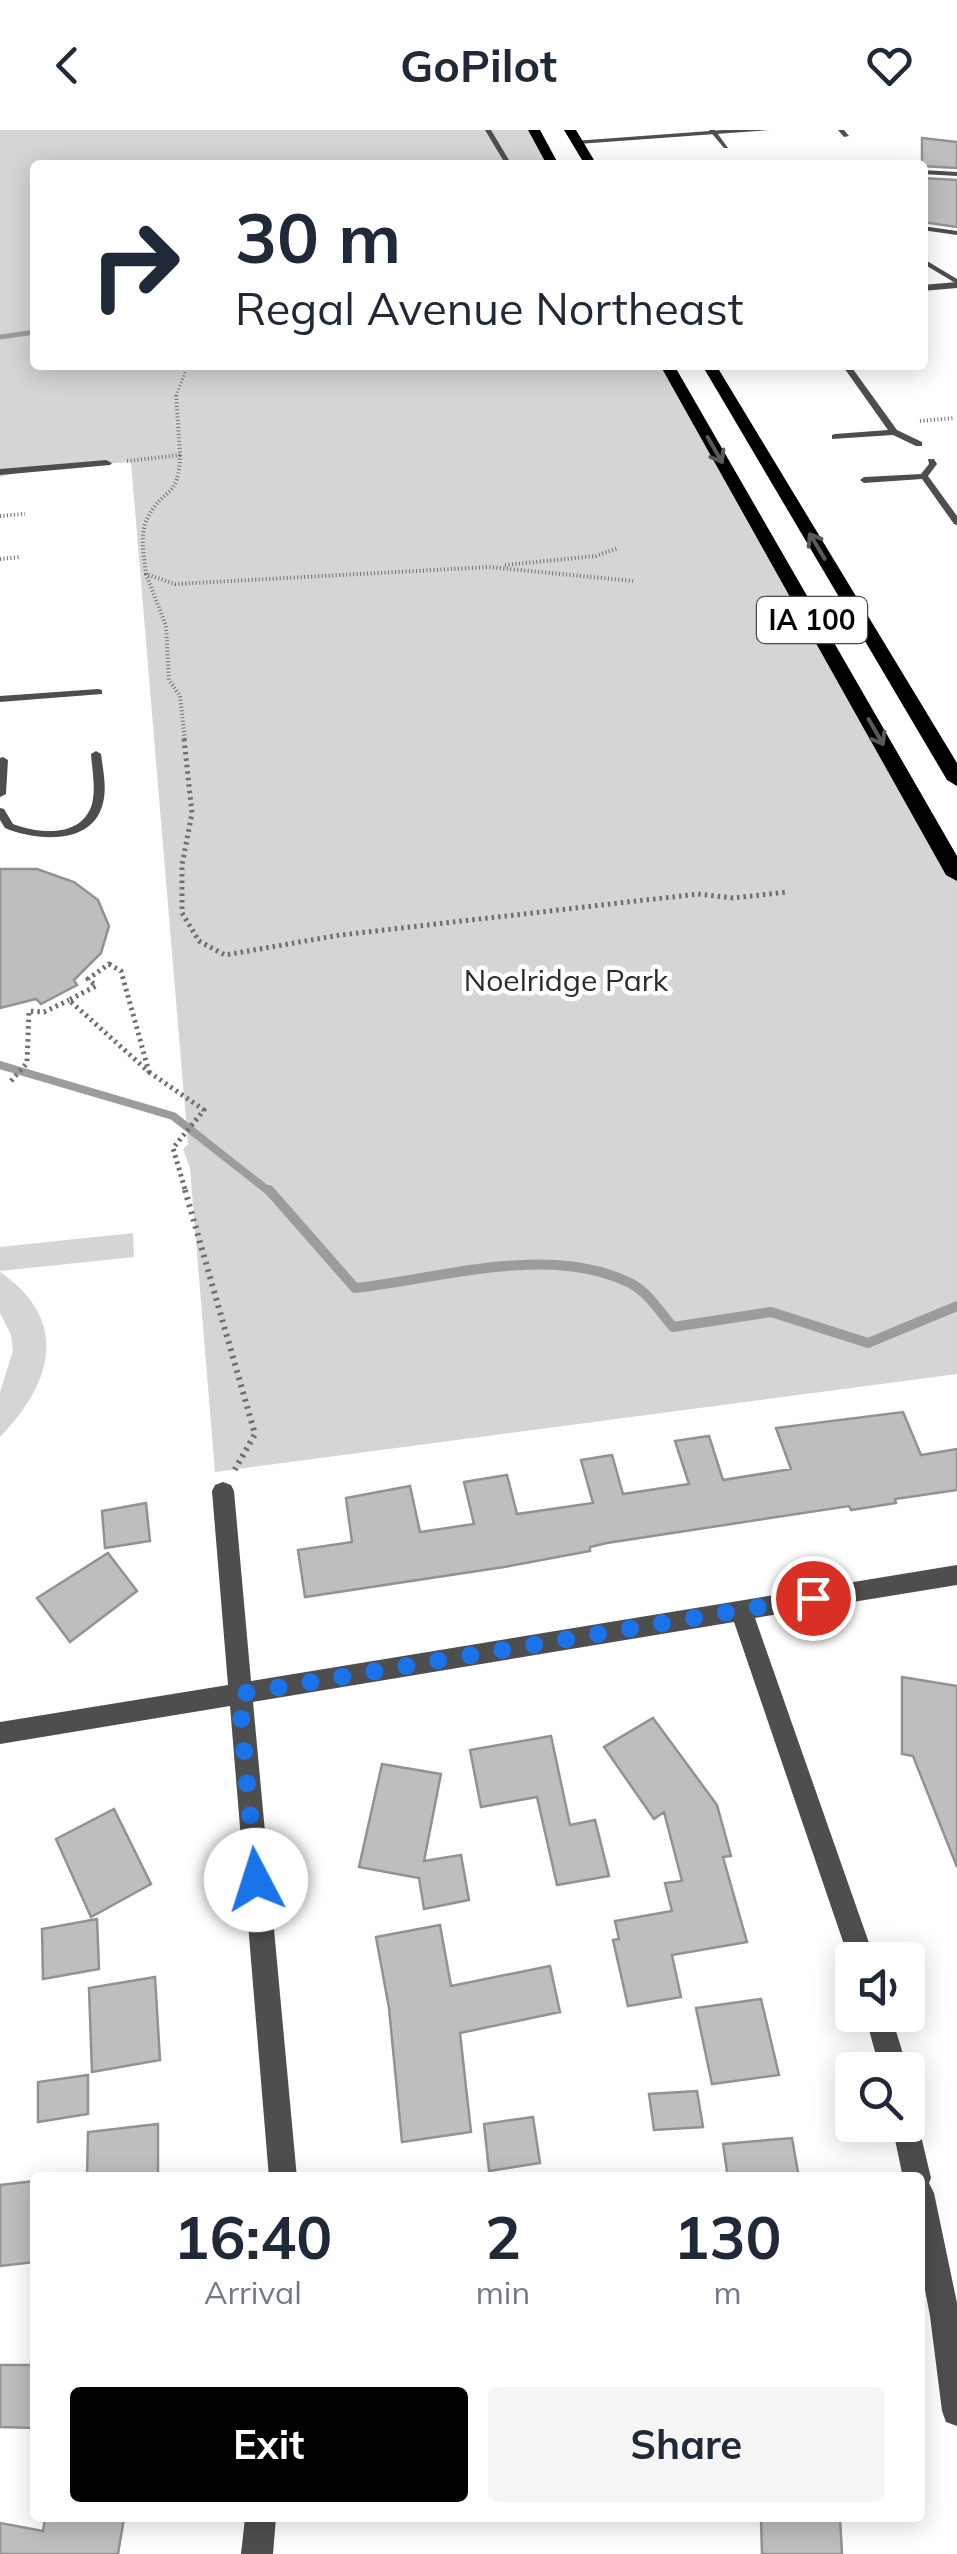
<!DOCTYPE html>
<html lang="en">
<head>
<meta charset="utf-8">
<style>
  :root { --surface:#fff; --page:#f6f6f7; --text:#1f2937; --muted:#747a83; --accent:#000 }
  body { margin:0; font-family:Mulish,sans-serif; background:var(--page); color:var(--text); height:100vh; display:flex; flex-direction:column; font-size:38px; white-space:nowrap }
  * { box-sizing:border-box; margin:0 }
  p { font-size:32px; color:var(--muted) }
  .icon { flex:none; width:55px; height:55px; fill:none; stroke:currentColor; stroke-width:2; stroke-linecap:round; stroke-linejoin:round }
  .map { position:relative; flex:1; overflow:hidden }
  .details { position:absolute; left:30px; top:2042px; width:895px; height:350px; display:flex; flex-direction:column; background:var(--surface); border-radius:10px; box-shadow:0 5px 25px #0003 }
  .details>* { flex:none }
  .hud { position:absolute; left:30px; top:30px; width:898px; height:210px; border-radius:10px; box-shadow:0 5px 25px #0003; background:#fff; color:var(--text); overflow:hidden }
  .fabs { position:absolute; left:835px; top:1812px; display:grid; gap:20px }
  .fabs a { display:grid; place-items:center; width:90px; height:90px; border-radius:10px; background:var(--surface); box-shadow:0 5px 25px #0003; font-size:50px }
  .pin { position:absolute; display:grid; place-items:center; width:85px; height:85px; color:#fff; margin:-42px; border:5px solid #fff; border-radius:50%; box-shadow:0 2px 10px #0007 }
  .me { position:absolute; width:110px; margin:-55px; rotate:355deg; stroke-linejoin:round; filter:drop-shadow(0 0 8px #0008) }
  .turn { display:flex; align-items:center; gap:35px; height:210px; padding:0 40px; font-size:45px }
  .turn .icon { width:130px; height:130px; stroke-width:2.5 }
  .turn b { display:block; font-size:70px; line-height:85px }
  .eta { display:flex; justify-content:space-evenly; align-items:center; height:170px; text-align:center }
  .eta b { font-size:60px; font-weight:700; line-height:70px }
  .primary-button { display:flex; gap:20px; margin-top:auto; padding:20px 40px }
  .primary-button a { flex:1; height:115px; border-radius:10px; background:var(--accent); color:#fff; font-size:40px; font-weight:700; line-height:115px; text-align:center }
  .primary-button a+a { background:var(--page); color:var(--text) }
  header { display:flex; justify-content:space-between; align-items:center; height:130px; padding:0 40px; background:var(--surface); font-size:45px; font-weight:700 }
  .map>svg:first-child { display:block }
  .green { fill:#d5d5d5 }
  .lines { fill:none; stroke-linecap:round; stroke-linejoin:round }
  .stream-far2 { stroke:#9c9c9c; stroke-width:5 }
  .stream-far1 { stroke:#9c9c9c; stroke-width:8 }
  .stream { stroke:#9c9c9c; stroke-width:10 }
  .building { fill:#bebebe; stroke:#929292; stroke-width:2.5 }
  .path-far3 { stroke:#707070; stroke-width:2.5; stroke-dasharray:1 2.5; stroke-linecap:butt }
  .path-far2 { stroke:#707070; stroke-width:4; stroke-dasharray:1 2.5; stroke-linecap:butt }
  .path-far1 { stroke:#707070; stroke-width:5; stroke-dasharray:2.5 4; stroke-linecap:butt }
  .path { stroke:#707070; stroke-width:6; stroke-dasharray:2.5 5; stroke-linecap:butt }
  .service { fill:#4e4e4e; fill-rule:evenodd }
  .minor { fill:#4e4e4e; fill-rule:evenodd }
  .trunk { fill:#000; fill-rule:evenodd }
  .oneway { stroke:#595959 }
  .route { stroke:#1a73e8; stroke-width:18; stroke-dasharray:0 32.4 }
  .labels { text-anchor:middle; stroke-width:9; stroke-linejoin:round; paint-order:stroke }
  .shield { fill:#fff; stroke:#4c4c4c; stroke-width:2.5 }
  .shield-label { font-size:28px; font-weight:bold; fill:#000 }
  .park-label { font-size:30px; fill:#2c2c2c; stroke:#fff }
</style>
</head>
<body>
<header><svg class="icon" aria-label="back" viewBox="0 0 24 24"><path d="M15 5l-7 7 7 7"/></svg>GoPilot<svg class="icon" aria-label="heart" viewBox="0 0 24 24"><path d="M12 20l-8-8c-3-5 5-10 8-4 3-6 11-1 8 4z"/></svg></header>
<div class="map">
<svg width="957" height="2424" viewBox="0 0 957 2424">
  <rect width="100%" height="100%" fill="#fff"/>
  <path class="green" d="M0,0H534L553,35H35V235H667L957,745V1244L215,1342L190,1038L183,1019L188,1014L131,332L29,339L0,347Z
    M133,1103L134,1127L0,1141V1117Z
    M0,1142C71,1191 52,1253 0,1307V1262L13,1221L11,1205L0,1183Z"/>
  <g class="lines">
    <path class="stream-far2" d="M0,207L35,202"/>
    <path class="stream-far1" d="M0,935L173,986L271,1063"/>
    <path class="stream" d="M269,1060L355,1158C440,1149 548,1113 630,1153C648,1162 660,1182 673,1197L771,1182L868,1213L957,1176"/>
  </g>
  <path class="building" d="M922,8L957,12V38L922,36Z
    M922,48L957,50V97L922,92Z
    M0,739H37L74,752L98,770L109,796L101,823L74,850L77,855L41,874L36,869L0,878Z
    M903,1282L921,1325L957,1319V1360L895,1369L896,1373L851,1380L849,1376L607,1413L590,1417V1421L504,1437L305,1467L298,1420L352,1412L346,1368L410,1356L420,1402L474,1394L464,1352L507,1345L517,1384L593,1373L581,1330L612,1325L623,1364L689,1354L675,1311L709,1306L723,1350L791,1339L776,1298Z
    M146,1373L150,1411L105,1418L102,1381Z
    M108,1423L137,1461L70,1512L37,1468Z
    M902,1547L957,1556V1737L913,1626L902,1624Z
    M653,1588L717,1675L731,1726L723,1727L747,1812L672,1825L681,1867L628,1876L613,1810L619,1809L615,1791L672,1781L665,1753L682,1751L664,1682L654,1689L604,1617Z
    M551,1606L570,1695L595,1690L609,1746L557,1755L537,1667L481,1677L470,1620Z
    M382,1634L441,1644L424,1731L461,1725L469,1770L424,1779L419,1748L359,1737Z
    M114,1679L151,1754L91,1787L56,1709Z
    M97,1789L99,1839L43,1849L42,1799Z
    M440,1795L451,1856L550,1836L560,1882L460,1903L471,2002L402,2012L389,1878L376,1807Z
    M155,1847L160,1930L92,1942L89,1858Z
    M761,1869L779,1945L712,1954L696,1878Z
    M88,1945V1984L38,1992V1952Z
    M697,1961L703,1997L654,2000L649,1964Z
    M533,1987L540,2033L489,2041L484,1994Z
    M158,1994V2048H87L88,2002Z
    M792,2008L799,2048H728L723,2014Z
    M35,2051V2132L0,2136V2055Z
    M0,2235H35V2298L0,2297Z
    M45,2388H124L118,2424H0V2393L43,2401Z
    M761,2388H840L842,2424H762Z"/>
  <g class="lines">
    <path class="path-far3" d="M176,266L188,235"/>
    <path class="path-far2" d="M920,291L954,288
      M180,325C179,370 164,356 148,387C139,404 144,426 146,444L175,454L489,437L633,451
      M127,331L180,325L176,263
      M0,386L25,384
      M0,429L21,427
      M505,435L596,426L618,418
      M146,444L166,496L169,550L180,566L185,611"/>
    <path class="path-far1" d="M184,609L192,683L182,735V783L199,811L225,825L340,805L698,764L733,768L788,762
      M109,834L121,841L149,942L69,870L96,856L88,849Z
      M149,942L204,980L173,1018L186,1063
      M11,951L27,933L29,881L44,882L69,870"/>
    <path class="path" d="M185,1060L255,1304L234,1341"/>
    <path class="service" d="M485,0H491L512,35H506Z
      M709,0H715L728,18H724Z
      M838,0H844L849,6L844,7Z
      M830,30L859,33L862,35L828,33Z
      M922,40L957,42V46L922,44Z
      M922,96L957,101V105L922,100Z
      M922,128L957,149V154L922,133Z
      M842,235H850L897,300L922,312V316H916L893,305L832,309V305L835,304L888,300Z
      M928,329H934L937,334L928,346L957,386V395L954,394L922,349L864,353L860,350L864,347L921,344L929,334Z
      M98,559L102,560V564L0,572V566Z
      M96,621L101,624C103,640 107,657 103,673C93,716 36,711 5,698L0,690V678L4,679L13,694C39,704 82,708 92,674C96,658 92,640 91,624Z
      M3,627L8,630L6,664L0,667V628Z"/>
    <path class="minor" d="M723,0H770L578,14L574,11Z
      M957,152V158L922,161V155Z
      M106,330L112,333L110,335L0,345V339Z
      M223,1352L231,1355L234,1361L251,1551L957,1435V1455L755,1488L875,1830H852V1838L734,1492L253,1572L297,2048H269L230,1576L0,1614V1592L228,1555L212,1361L215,1355Z
      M865,1885H891L908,1940H880Z
      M908,1982L916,1985L931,2048L929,2053L934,2063L957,2173V2296L946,2292L942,2281L930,2186L920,2134V2048H903L892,1995H908Z
      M245,2388H276L273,2424H241Z"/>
    <path class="trunk" d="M528,0H540L559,35H547Z
      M564,0H576L597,35H585Z
      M660,235H674L957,726V751L946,745Z
      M702,235H716L957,633V656L947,650Z"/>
  </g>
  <defs><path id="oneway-shaft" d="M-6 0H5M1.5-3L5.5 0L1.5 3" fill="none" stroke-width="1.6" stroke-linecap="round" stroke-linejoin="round" transform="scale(2.5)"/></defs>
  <g class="oneway">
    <use href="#oneway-shaft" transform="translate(715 320) rotate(60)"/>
    <use href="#oneway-shaft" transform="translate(817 416) rotate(-121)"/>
    <use href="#oneway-shaft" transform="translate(876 602) rotate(60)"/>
  </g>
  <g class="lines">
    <path class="route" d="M256,1750L239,1564L813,1468"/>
  </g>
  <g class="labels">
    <rect class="shield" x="757" y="467" width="110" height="46" rx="8"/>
    <g class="shield-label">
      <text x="812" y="500">IA 100</text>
    </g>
    <g class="park-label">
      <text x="566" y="861">Noelridge Park</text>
    </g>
  </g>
</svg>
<div class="fabs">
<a><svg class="icon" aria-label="sound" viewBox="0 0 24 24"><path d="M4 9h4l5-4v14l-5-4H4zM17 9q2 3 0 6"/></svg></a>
<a><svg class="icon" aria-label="search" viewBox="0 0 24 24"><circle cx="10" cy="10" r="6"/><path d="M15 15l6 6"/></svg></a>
</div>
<div class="pin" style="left:813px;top:1468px;background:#d93025"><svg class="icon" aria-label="arrive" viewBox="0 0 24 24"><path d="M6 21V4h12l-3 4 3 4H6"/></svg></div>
<svg class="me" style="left:256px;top:1750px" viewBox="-20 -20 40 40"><circle r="19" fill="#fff"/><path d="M0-13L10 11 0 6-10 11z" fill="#1a73e8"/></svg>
<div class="hud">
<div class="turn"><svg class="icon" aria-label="right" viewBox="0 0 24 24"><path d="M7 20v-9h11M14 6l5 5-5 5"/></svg><div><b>30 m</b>Regal Avenue Northeast</div></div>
</div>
<section class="details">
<div class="eta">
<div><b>16:40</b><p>Arrival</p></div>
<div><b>2</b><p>min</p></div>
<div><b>130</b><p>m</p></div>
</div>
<div class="primary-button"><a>Exit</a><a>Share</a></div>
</section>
</div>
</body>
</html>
